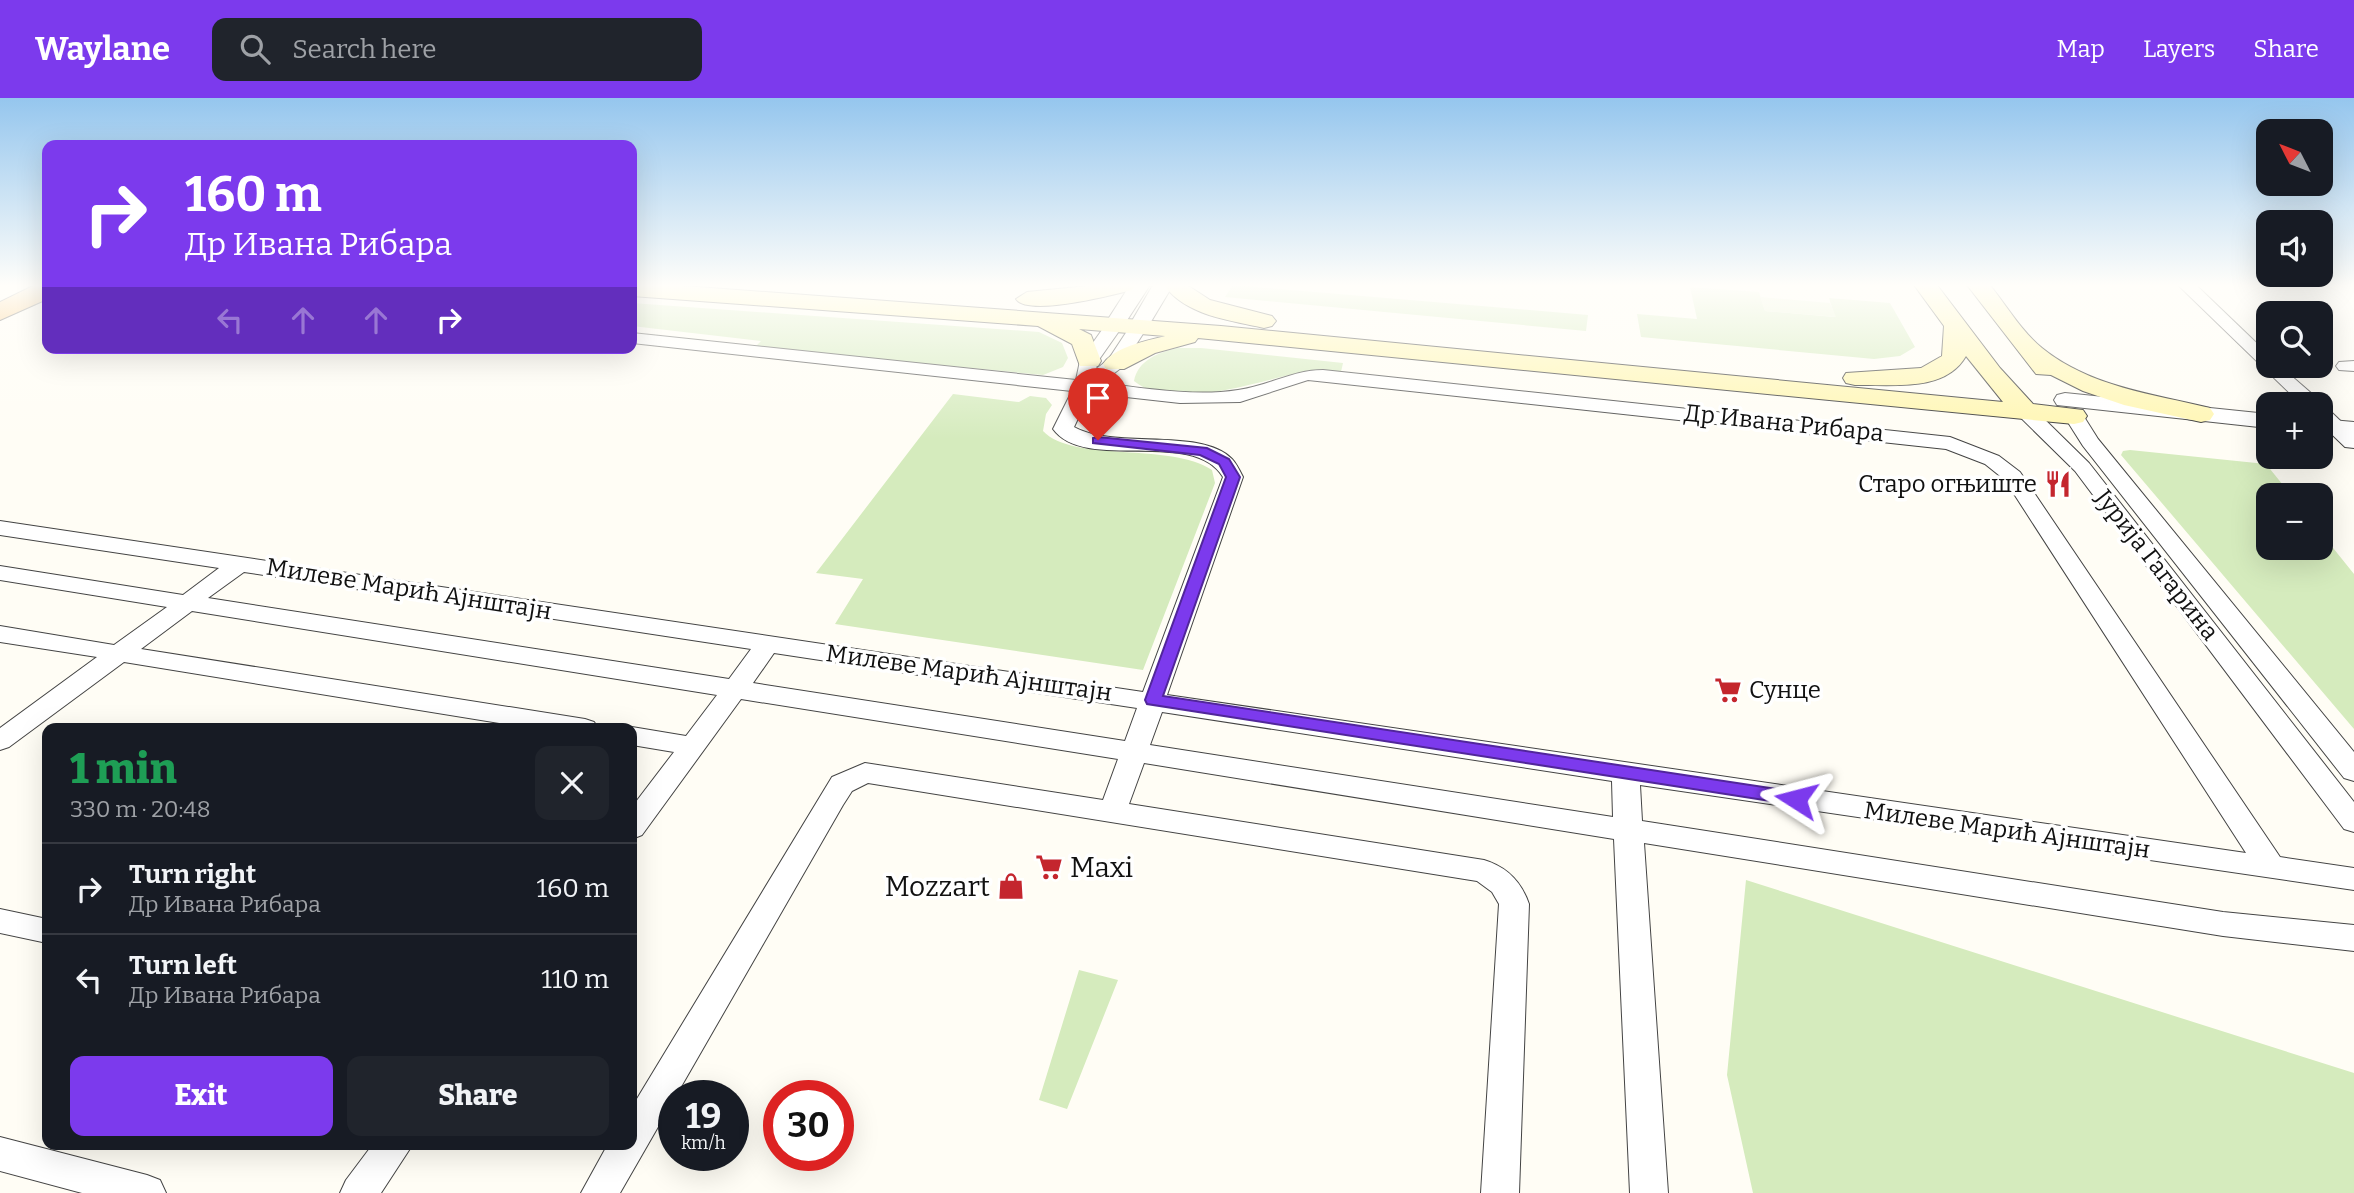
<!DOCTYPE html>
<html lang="en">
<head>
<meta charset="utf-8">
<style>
  :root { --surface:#171b24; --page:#20242c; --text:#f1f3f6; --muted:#9ea1a6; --line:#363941; --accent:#7c3aed }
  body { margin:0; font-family:Bitter,serif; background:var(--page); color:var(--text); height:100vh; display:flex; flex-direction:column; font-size:26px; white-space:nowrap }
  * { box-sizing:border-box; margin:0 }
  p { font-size:23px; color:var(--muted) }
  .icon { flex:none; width:38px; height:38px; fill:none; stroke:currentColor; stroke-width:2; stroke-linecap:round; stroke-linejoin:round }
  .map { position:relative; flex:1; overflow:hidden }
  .details { position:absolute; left:42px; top:625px; width:595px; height:427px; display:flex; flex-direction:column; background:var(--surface); border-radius:14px; box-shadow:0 7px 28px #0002 }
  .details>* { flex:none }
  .guide { position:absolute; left:42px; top:42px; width:595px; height:214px; border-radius:14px; box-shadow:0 7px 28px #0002; background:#7c3aed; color:#fff; overflow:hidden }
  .needle { width:46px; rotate:312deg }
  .buttons { position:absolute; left:2256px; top:21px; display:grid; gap:14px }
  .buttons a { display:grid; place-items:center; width:77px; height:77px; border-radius:14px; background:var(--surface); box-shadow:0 7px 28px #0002; font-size:35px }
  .speed { position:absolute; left:658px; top:982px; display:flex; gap:14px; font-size:35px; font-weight:700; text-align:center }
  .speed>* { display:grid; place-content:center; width:91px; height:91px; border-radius:50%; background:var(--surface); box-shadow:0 7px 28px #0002; line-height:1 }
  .speed small { font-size:18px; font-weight:400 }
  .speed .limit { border:10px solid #d22; background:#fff; color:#111 }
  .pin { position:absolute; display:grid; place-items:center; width:60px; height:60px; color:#fff; margin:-72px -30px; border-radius:50% 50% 50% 0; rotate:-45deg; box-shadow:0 0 7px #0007 }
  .pin .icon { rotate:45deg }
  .me { position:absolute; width:77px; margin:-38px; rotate:279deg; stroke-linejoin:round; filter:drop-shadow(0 0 5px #0008) }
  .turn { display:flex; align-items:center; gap:24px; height:147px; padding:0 28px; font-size:32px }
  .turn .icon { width:91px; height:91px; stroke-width:2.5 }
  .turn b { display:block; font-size:49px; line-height:60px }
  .lanes { display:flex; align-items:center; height:66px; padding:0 28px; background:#0003; justify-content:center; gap:35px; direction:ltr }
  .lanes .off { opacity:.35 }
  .round { display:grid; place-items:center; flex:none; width:74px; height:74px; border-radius:14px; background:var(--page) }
  .headline { display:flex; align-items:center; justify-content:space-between; height:119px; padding:0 28px }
  h1 { font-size:42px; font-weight:800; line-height:52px; color:#1e9e55 }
  .primary-button { display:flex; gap:14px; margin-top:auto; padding:14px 28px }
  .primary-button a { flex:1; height:80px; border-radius:14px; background:var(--accent); color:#fff; font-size:28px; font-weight:800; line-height:80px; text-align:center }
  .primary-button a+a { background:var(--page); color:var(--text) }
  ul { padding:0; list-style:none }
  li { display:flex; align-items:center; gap:21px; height:91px; padding:0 28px; border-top:2px solid var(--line) }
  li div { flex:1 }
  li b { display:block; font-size:26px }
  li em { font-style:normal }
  header { display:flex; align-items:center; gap:42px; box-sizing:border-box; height:98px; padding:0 35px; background:var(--accent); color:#fff }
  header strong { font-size:33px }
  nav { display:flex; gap:38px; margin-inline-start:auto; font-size:24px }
  .search { width:490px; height:63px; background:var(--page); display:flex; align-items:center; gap:18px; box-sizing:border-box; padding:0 24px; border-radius:14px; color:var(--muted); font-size:26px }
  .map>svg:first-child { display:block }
  .green { fill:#d5ebbd }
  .pitch { fill:#e6f2cf }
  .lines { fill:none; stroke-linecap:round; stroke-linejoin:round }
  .minor-casing { stroke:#444; stroke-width:2 }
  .tertiary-casing { stroke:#444; stroke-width:2 }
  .secondary-casing { stroke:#333; stroke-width:2 }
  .trunk-casing { stroke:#222; stroke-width:2 }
  .minor { fill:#fff; fill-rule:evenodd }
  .tertiary { fill:#fff; fill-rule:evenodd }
  .secondary { fill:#fff6b0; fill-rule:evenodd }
  .trunk { fill:#f7bc64; fill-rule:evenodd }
  .route { fill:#7c3aed; stroke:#51269a; stroke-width:2 }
  .labels { text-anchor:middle; stroke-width:7; stroke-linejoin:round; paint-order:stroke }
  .street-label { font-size:24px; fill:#111; stroke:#fff }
  .poi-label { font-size:24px; fill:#111; stroke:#fff; text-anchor:end }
  .near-poi-label { font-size:28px; fill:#111; stroke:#fff; text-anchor:start }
</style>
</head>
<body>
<header>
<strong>Waylane</strong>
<div class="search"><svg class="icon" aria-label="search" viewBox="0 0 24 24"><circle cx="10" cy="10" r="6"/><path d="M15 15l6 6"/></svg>Search here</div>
<nav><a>Map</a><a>Layers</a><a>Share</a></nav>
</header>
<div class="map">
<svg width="2354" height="1095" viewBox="0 0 2354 1095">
  <rect width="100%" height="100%" fill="#fffdf5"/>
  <path class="green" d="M1233,187L1588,217L1586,233L1225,199Z
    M1690,189L1759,194L1765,213L1835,219L1829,200L1890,205L1915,249L1900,258L1874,261L1641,239L1637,216L1697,221Z
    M632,205L1039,234L1062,245L1068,260L1063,269L1043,277L755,249L761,243L632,228Z
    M1178,250H1201L1343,265L1341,274C1326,273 1312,272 1298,275C1255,284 1172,314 1134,283C1138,262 1159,254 1178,250Z
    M953,296L1019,304L1030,298L1046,300L1052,307L1046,316L1043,333C1073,365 1170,344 1212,372L1215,385L1143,572L835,526L863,481L816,475Z
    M2130,352L2266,366L2291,397H2268V450H2320L2321,435L2354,476V631L2121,357L2123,353Z
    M1746,782L2354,975V1095H1753L1727,977Z
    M1079,872L1118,882L1067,1011L1039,1002Z"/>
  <path class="pitch" d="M1760,199L1830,205L1836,219L1765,213Z"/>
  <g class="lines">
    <defs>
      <path id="minor" d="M2178,187H2196L2268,256V268H2280L2319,302L2321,306L2320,307L2301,306Z
        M1115,221L1124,226L1098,263L1096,271L1108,262L1133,224L1139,223L1148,228L1121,270L1101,285C1146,290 1194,299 1238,292C1268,288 1293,272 1323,272L1950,339L1999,358L2020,374L2280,759L2354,770V792L1640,687L1642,723L2223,814L2354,827V853L2223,838L1644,745L1668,1095H1630L1614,741L1144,665L1129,706L1484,762C1507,769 1521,783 1529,806L1519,1095H1481L1499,806L1492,794L1477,783L868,685L852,693L843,707L620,1095H581L608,1046H632V1009L832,679L865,665L1103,702L1118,661L741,601L642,737L632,741V709L674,654L632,647V630H628L632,629L686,638L717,597L192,513L141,551L585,621L594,624L598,630H530L124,564L9,649L0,652V630L97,559L0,544V528L114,547L167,509L0,482V468L183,497L219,470L0,437V423L1143,594L1223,379C1193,329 1085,375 1053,331L1072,293L632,245V235L1076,282L1080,263L1109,222ZM1308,282L1946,351L1985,366L2005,382L2246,755L1167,597L1243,379C1240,373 1236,365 1232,361C1201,329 1115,352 1074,329L1090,295L1180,305L1240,304ZM244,474L751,551L729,581L208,500ZM774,555L1137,610L1125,643L753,585ZM1162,614L1612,683L1613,719L1150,647Z
        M2354,263V273L2339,272L2336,268L2339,264Z
        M2025,307L2032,309L2089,365L2354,704V734L2344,731L2075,373L2018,317L2015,313L2018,309Z
        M2320,308L2327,310L2354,336V350L2345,349L2320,325Z
        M2074,312L2081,314L2098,341L2354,654V683L2344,680L2083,348L2064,318Z
        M0,811L47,821V845L0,835Z
        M0,1039L147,1077L160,1082L166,1095H82L0,1073Z
        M373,1046H413L381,1095H340L346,1082Z"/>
      <path id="tertiary" d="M1130,187H1150L1122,230H1108L1105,226Z
        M1153,187H1173L1146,232H1132L1129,228Z
        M2065,295L2268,316V330L2057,307L2054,302L2057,297Z
        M2320,321L2354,324V338L2320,335Z"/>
      <path id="secondary" d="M632,187H671L1221,228L2003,304L1966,258C1945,295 1891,286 1855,287L1846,285L1843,280L1846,275L1921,270L1942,258L1944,228L1914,187H1937L2000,270L2033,306L2083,312L2087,318L2083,324L2074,326L1198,240L1195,244L1155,255L1124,271H1106L1103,266C1114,249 1146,243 1165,238L1079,231L1091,237L1101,263L1098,268H1080L1072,246L1038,228L632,198Z
        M1098,187H1135L1132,192C1112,197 1028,219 1016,201L1027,194Z
        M1164,187H1187L1210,202L1272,218L1276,223L1272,228L1264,230C1230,222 1186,218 1164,187Z
        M1967,187H1990C2006,207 2022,234 2042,250C2090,289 2153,296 2210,310L2214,316L2210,322L2201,324L2124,307L2083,293L2051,277L2036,276Z"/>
      <path id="trunk" d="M35,187H47V201L0,222V204Z"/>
    </defs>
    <use href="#minor" class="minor-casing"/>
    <use href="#tertiary" class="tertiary-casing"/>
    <use href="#secondary" class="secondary-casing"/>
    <use href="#trunk" class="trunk-casing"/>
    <use href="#minor" class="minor"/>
    <use href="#tertiary" class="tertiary"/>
    <use href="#secondary" class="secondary"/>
    <use href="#trunk" class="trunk"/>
  </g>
  <linearGradient id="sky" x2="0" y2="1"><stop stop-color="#95c6ee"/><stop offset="0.55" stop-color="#fffefa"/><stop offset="1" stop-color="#fffefa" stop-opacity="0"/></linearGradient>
  <rect width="2354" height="341" fill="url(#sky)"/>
  <path class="route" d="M1098,339L1207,350L1229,361L1240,379L1163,598L1796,694L1805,701L1796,707L1147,606L1145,602L1226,379L1219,366L1200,357L1093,345V340Z"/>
  <defs>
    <symbol id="restaurant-bare" viewBox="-9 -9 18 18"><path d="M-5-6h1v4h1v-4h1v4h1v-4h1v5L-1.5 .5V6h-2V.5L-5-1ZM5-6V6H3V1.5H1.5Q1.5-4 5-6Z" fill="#c4262e" stroke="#fff" stroke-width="2.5" paint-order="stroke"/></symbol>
    <symbol id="supermarket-bare" viewBox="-9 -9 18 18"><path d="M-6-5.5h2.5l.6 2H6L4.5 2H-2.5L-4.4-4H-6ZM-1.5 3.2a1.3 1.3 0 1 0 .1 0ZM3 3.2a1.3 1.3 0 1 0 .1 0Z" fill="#c4262e" stroke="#fff" stroke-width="2.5" paint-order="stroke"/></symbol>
    <symbol id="shop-bare" viewBox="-9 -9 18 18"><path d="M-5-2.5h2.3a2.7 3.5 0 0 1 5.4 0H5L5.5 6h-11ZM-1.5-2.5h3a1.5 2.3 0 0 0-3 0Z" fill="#c4262e" stroke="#fff" stroke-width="2.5" paint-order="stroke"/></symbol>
  </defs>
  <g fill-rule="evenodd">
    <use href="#restaurant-bare" x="2039" y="367" width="38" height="38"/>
    <use href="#supermarket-bare" x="1709" y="573" width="38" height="38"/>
    <use href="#supermarket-bare" x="1030" y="750" width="38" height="38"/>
    <use href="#shop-bare" x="992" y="769" width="38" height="38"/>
  </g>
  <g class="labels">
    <g class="street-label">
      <text transform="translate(1784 325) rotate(6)" y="8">Др Ивана Рибара</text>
      <text transform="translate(2157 467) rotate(52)" y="8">Јурија Гагарина</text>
      <text transform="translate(409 491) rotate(9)" y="8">Милеве Марић Ајнштајн</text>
      <text transform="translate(969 575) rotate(8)" y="8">Милеве Марић Ајнштајн</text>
      <text transform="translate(2007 732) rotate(8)" y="8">Милеве Марић Ајнштајн</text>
    </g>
    <g class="poi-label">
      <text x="2037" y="394">Старо огњиште</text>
      <text x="1749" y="600" text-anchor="start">Сунце</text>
    </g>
    <g class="near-poi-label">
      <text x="1070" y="779">Maxi</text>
      <text x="990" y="798" text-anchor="end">Mozzart</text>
    </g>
  </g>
</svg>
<div class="buttons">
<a><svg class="needle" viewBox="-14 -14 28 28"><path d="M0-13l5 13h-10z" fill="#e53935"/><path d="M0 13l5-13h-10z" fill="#9ea1a6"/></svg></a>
<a><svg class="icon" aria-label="sound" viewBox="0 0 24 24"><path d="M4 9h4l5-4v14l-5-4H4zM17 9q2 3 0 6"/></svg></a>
<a><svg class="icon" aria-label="search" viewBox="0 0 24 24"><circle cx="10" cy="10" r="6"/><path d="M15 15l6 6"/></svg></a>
<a>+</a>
<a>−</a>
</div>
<div class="speed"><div>19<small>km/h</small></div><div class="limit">30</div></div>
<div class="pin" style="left:1098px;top:342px;background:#d93025"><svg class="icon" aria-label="arrive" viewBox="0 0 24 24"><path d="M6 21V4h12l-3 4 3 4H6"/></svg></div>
<svg class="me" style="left:1796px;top:701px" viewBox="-20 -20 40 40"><path d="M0-17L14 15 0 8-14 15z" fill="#7c3aed" stroke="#fff" stroke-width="4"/></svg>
<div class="guide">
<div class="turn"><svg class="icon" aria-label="right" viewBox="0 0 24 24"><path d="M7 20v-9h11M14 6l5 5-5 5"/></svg><div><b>160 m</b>Др Ивана Рибара</div></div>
<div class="lanes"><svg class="icon off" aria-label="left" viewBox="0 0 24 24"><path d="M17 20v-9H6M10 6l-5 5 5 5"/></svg><svg class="icon off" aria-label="ahead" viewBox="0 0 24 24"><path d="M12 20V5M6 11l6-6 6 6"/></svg><svg class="icon off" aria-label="ahead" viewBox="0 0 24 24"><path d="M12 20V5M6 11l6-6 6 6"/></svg><svg class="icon" aria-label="right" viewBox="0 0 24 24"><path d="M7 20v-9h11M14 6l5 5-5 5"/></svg></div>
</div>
<section class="details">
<div class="headline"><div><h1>1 min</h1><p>330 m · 20:48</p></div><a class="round"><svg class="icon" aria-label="close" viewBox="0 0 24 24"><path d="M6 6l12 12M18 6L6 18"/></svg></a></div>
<ul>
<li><svg class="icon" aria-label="right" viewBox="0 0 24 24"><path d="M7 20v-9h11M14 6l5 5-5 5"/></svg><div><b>Turn right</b><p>Др Ивана Рибара</p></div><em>160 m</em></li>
<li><svg class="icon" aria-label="left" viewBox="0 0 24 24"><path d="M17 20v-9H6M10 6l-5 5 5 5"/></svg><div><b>Turn left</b><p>Др Ивана Рибара</p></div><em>110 m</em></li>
</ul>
<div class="primary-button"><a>Exit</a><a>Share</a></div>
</section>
</div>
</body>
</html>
